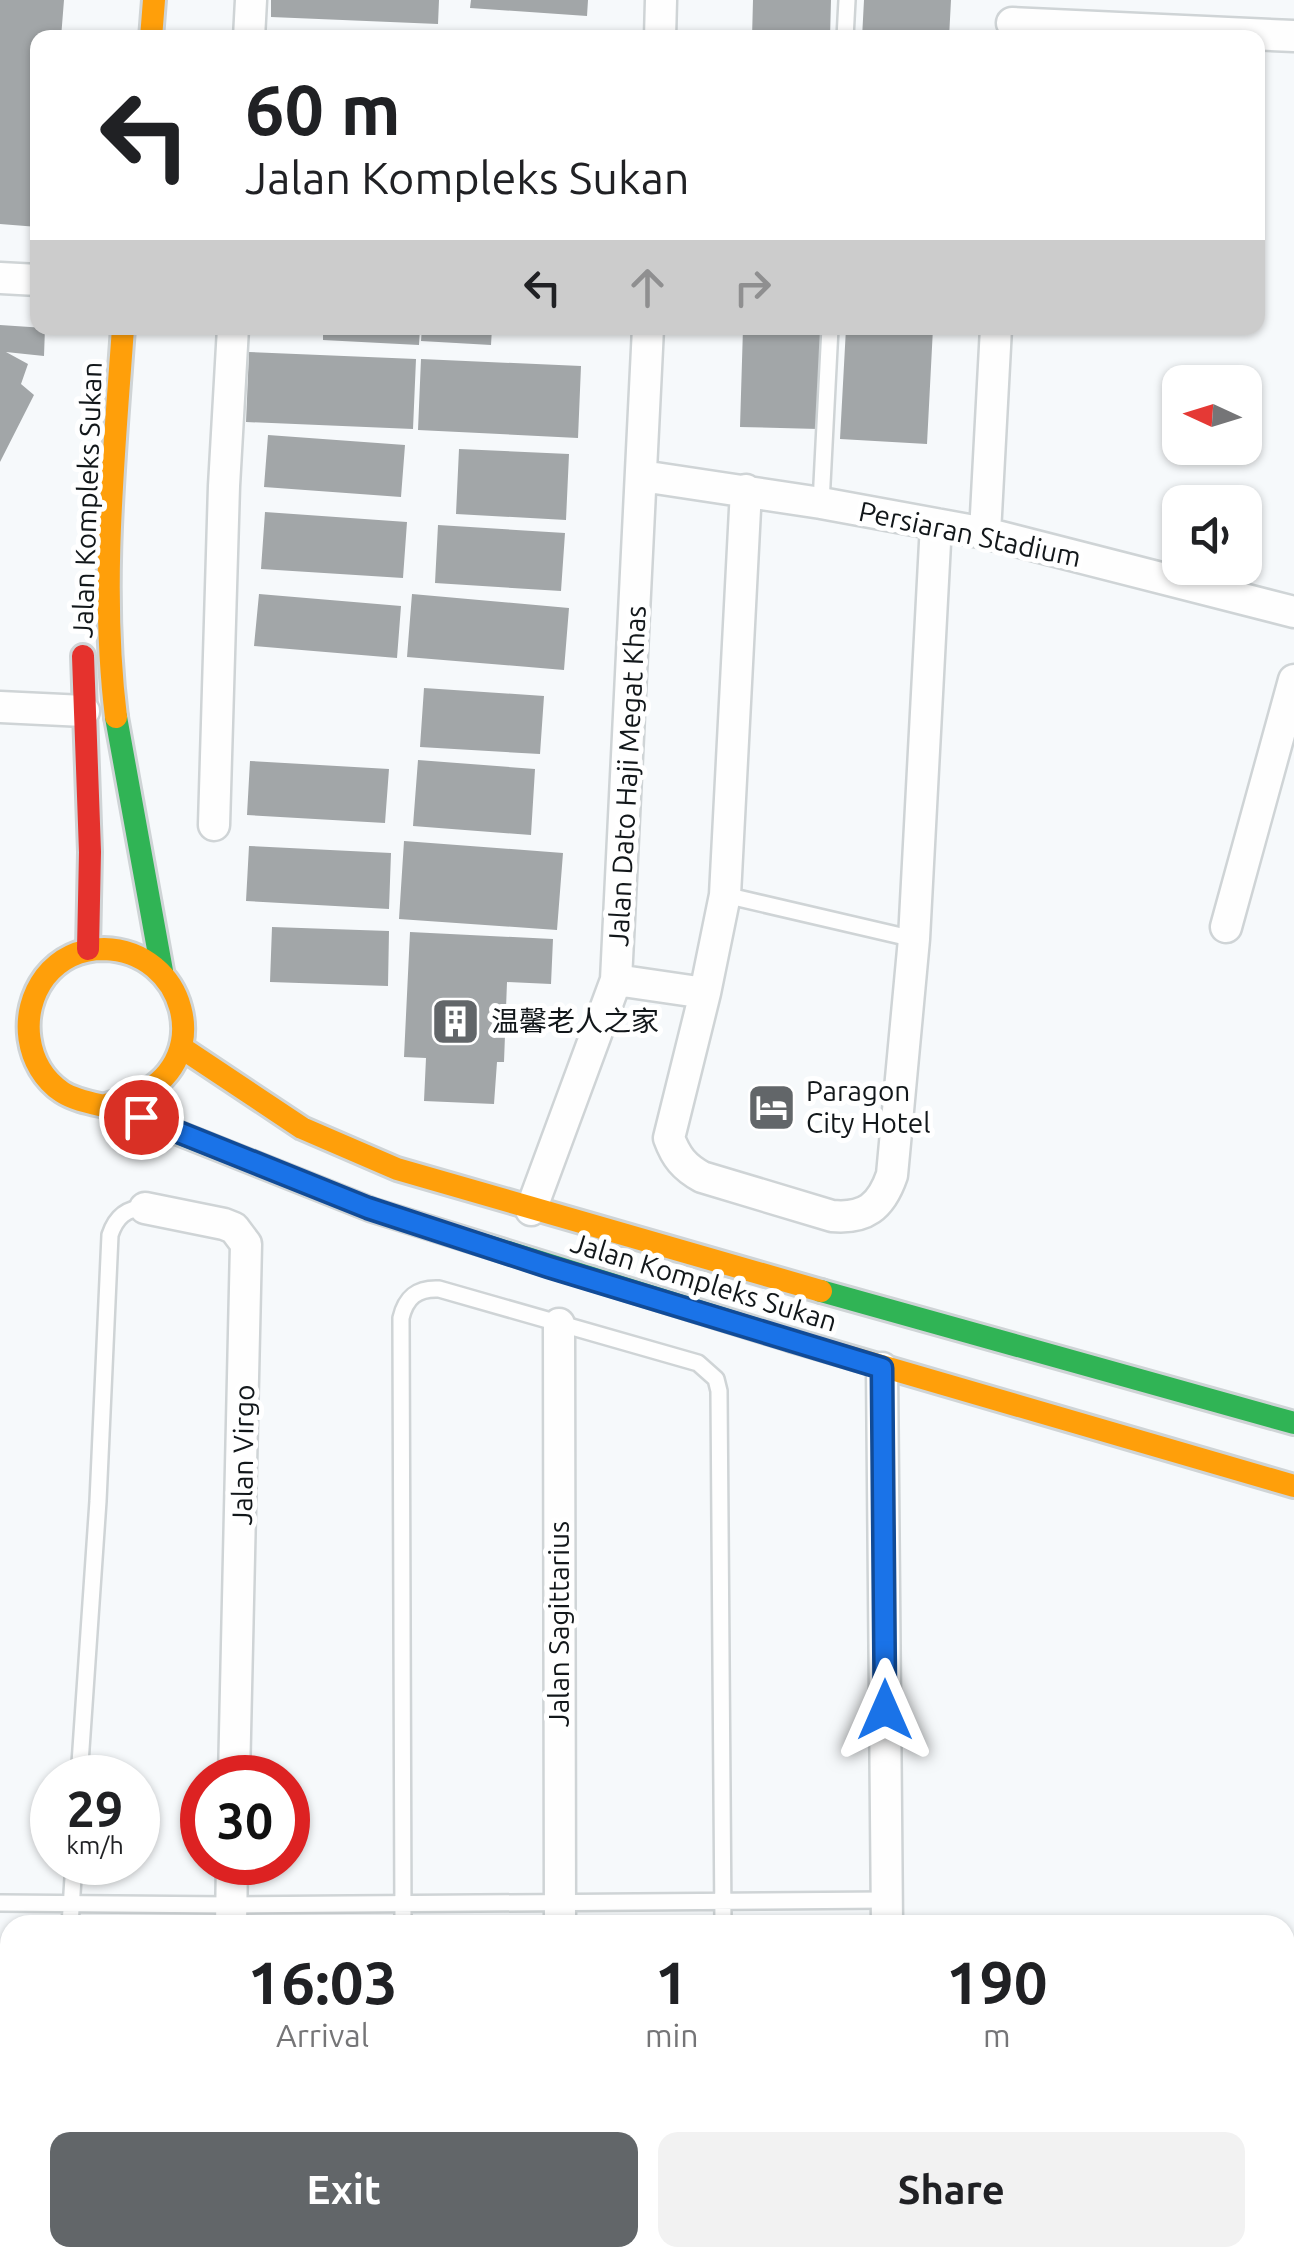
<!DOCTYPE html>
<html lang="en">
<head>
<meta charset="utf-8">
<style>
  :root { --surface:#fff; --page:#f2f2f2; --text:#202124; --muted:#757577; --accent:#626669 }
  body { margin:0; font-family:Ubuntu,"Noto Sans SC",sans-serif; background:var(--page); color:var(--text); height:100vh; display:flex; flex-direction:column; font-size:38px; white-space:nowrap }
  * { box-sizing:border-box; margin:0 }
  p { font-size:32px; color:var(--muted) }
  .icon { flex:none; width:55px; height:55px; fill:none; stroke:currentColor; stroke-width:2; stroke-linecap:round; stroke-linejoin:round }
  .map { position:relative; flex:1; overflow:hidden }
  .drawer { position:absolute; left:0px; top:1915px; width:1295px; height:352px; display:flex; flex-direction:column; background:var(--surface); border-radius:30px 30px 0 0; box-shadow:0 2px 8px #0004 }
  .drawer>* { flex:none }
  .banner { position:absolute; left:30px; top:30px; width:1235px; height:305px; border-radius:20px; box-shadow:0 2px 8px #0004; background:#fff; color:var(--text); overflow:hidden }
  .needle { width:65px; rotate:274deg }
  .buttons { position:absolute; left:1162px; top:365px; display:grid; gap:20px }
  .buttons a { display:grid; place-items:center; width:100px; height:100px; border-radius:20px; background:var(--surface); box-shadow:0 2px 8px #0004; font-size:50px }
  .speed { position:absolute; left:30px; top:1755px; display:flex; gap:20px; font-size:50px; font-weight:700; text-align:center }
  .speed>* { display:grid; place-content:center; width:130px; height:130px; border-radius:50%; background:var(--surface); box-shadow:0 2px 8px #0004; line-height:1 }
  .speed small { font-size:25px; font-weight:400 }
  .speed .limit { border:15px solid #d22; background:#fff; color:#111 }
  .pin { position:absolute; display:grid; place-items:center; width:85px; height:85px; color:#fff; margin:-42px; border:5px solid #fff; border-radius:50%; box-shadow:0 2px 10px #0007 }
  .me { position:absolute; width:110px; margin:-55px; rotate:0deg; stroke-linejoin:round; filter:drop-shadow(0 0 8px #0008) }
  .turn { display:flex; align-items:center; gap:35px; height:210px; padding:0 50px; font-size:45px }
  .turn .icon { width:130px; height:130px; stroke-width:2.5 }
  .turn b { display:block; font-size:70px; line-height:85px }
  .lanes { display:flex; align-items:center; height:95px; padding:0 50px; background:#0003; justify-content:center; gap:50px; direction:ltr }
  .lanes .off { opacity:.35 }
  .eta { display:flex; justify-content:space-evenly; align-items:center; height:170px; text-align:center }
  .eta b { font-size:60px; font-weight:700; line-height:70px }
  .cta { display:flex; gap:20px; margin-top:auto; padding:20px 50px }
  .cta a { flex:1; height:115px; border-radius:20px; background:var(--accent); color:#fff; font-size:40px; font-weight:700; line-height:115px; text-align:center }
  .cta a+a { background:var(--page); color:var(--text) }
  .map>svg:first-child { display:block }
  .building { fill:#a2a6a8 }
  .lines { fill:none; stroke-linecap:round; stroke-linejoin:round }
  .lane-casing { stroke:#cfd4d6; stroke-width:20 }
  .street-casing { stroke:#cfd4d6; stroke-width:35 }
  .fast-casing { stroke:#cfd4d6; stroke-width:28 }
  .slow-casing { stroke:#cfd4d6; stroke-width:28 }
  .jam-casing { stroke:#cfd4d6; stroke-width:28 }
  .lane { stroke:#fefefe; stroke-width:15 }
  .street { stroke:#fefefe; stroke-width:30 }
  .fast { stroke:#30b455; stroke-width:22 }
  .slow { stroke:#ff9f0a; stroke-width:22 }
  .jam { stroke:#e5322d; stroke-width:22 }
  .route-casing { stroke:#114b97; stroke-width:25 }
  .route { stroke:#1a73e8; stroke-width:18 }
  .labels { text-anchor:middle; stroke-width:10; stroke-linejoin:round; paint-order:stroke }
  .street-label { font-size:28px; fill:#12171a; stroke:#fff }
  .poi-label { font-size:28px; fill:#12171a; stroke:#fff; text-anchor:start }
</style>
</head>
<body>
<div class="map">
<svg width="1294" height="2267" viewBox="0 0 1294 2267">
  <rect width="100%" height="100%" fill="#f6f9fb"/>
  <path class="building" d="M0,0H64L61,38H38V227L0,224Z
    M271,0H439L438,24L271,17Z
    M471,0H588L587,16L470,8Z
    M753,0H831L830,38H752Z
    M864,0H951L949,38H862Z
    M0,325L45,328L44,356L6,352L28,364L21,384L34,395L0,462Z
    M323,328H420L419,345L323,340Z
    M422,328H492L491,345L421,341Z
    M743,328H821L818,429L740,427Z
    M846,328H933L927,444L840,439Z
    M249,352L416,359L413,429L246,422Z
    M421,359L581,366L578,438L418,430Z
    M268,435L405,445L401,497L264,487Z
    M459,449L569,454L566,520L456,514Z
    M265,512L407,522L403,578L261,569Z
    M438,525L565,533L561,591L435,583Z
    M259,594L401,606L397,658L254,646Z
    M412,594L569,608L564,670L407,657Z
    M424,688L544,696L540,754L420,747Z
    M418,760L535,769L531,835L413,826Z
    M250,761L389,769L385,823L247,815Z
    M404,841L563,853L557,930L399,919Z
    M249,846L391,853L389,909L246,901Z
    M272,927L389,931L388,986L270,982Z
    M410,932L553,939L551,984L507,982L504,1062H497L494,1104L424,1101L426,1058L404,1057Z"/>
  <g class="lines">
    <defs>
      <path id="lane" d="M845,38L847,0
        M821,503L830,328
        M725,895L914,939
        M79,1778L98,1501L110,1235C116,1217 126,1208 145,1208
        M0,1903L231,1905L886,1900
        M70,1925L74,1862
        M403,1925L401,1318C406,1297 417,1288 439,1289L698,1363L716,1379L719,1391L723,1925
        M408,2258V2267
        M59,2267V2258
        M723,2267V2258"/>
      <path id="street" d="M1012,23L1294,36
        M249,38L251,0
        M660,38L661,0
        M0,278L38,280
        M642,476L821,503L985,533L1294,612
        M746,490L725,895L705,993L669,1138C676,1157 684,1167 702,1177L832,1216C865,1219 881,1207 892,1175L914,939L936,524
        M985,533L996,328
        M0,707L84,711
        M214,825L224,486L233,328
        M1226,927L1294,680
        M616,980L705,993
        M145,1208L224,1224L234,1228L246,1244L234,1778
        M531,1210L616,980L648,328
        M559,1324L560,1925
        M882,1368L887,1925
        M231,1925L232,1862
        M566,2258V2267
        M893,2258V2267
        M225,2267V2258"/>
      <path id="fast" d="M116,717L162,971
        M120,1110L372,1210L792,1340
        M821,1291L1294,1423"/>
      <path id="slow" d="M151,38L154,0
        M116,717C100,588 114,457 123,328
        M182,1048L302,1128L397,1169L821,1291
        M106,1105C118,1101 131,1098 142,1093C214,1057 185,951 104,949C80,949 60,958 45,977C18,1013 25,1067 62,1092C79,1103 102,1104 120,1110
        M792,1340L1294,1486"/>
      <path id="jam" d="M83,656L90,852L88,949"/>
    </defs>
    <use href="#lane" class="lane-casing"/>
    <use href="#street" class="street-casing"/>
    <use href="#fast" class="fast-casing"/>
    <use href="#slow" class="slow-casing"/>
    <use href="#jam" class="jam-casing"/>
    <use href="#lane" class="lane"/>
    <use href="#street" class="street"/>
    <use href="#fast" class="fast"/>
    <use href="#slow" class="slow"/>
    <use href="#jam" class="jam"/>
  </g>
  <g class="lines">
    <defs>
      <path id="route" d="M141,1117L368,1208L549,1267L882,1368L885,1710"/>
    </defs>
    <use href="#route" class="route-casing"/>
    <use href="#route" class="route"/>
  </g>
  <defs>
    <symbol id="building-square" viewBox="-11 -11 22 22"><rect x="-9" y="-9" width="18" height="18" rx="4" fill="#626669" stroke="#fff"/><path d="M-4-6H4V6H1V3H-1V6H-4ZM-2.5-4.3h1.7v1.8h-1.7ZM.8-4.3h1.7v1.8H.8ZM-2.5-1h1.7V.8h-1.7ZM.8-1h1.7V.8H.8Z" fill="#fff"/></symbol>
    <symbol id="hotel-square" viewBox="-11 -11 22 22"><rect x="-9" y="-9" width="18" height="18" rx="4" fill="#626669" stroke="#fff"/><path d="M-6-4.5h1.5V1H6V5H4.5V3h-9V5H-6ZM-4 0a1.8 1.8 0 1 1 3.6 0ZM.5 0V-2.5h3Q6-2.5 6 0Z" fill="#fff"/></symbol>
  </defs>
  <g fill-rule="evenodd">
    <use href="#building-square" x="428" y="994" width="55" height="55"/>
    <use href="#hotel-square" x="744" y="1080" width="55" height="55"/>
  </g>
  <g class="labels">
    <g class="street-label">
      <text transform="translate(87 500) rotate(-88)" y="10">Jalan Kompleks Sukan</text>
      <text transform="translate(970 534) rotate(12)" y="10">Persiaran Stadium</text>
      <text transform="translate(627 776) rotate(-87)" y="10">Jalan Dato Haji Megat Khas</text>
      <text transform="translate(704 1282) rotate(17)" y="10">Jalan Kompleks Sukan</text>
      <text transform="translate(243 1455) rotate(-89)" y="10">Jalan Virgo</text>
      <text transform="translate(559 1624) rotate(-90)" y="10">Jalan Sagittarius</text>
    </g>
    <g class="poi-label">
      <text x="491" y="1031">温馨老人之家</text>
      <text x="806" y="1101">Paragon<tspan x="806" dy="32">City Hotel</tspan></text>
    </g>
  </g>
</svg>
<div class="buttons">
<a><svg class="needle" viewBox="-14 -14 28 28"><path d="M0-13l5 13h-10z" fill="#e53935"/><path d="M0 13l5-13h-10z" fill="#757577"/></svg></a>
<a><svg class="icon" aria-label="sound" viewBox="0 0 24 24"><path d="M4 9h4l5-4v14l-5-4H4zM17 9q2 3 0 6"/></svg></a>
</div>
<div class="speed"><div>29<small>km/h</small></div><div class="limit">30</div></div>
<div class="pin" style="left:141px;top:1117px;background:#d93025"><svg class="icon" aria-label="arrive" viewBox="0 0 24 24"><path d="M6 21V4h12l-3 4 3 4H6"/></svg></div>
<svg class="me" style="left:885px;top:1710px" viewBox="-20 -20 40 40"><path d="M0-17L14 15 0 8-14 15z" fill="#1a73e8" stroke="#fff" stroke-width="4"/></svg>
<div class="banner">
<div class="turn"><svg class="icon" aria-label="left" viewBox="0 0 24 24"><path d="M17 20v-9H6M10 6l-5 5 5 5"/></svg><div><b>60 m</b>Jalan Kompleks Sukan</div></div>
<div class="lanes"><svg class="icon" aria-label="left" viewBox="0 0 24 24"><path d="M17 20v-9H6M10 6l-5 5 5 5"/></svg><svg class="icon off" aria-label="ahead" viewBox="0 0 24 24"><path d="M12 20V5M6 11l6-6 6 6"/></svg><svg class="icon off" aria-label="right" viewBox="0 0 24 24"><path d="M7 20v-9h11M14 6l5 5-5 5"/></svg></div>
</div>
<section class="drawer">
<div class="eta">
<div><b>16:03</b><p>Arrival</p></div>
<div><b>1</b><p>min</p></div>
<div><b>190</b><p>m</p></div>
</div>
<div class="cta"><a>Exit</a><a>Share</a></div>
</section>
</div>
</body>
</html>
